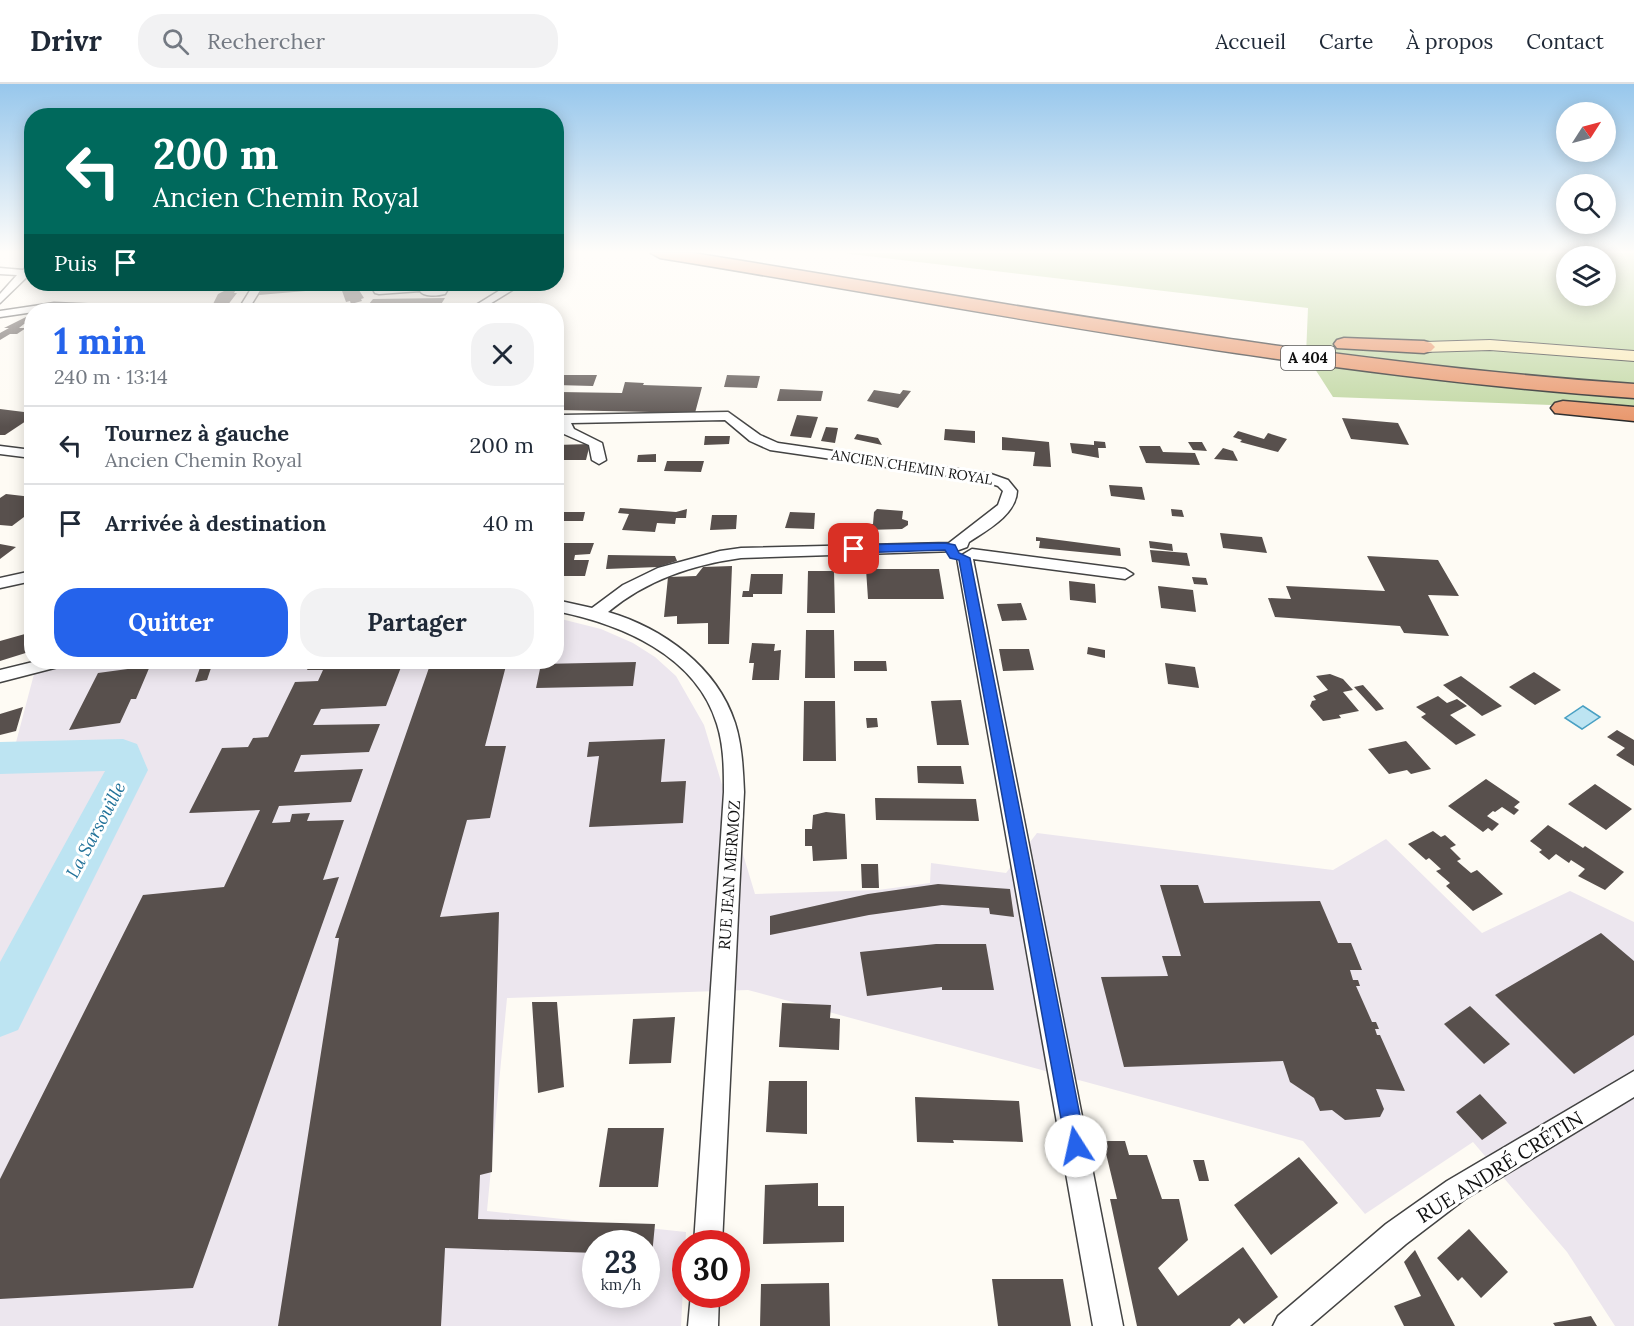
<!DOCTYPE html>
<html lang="fr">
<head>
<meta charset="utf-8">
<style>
  :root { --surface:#fff; --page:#f2f2f3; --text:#1f2937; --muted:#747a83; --line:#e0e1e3; --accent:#2563eb }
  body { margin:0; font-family:Lora,serif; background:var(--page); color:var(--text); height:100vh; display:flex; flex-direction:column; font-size:22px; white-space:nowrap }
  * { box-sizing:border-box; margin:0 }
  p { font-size:20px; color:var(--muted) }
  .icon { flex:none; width:33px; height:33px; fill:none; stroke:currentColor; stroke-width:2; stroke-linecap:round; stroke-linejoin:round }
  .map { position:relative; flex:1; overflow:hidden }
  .panel { position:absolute; left:24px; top:219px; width:540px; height:366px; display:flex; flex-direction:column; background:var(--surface); border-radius:24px; box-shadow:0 3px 15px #0003 }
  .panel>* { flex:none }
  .banner { position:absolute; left:24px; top:24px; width:540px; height:183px; border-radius:24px; box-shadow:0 3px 15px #0003; background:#00695c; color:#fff; overflow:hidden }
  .needle { width:39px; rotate:54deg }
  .fabs { position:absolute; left:1556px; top:18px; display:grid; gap:12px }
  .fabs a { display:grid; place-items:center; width:60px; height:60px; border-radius:50%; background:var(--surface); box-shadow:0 3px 15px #0003; font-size:30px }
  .speed { position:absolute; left:582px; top:1146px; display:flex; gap:12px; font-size:30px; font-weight:700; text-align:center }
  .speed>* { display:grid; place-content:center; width:78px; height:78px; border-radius:50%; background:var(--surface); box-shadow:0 3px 15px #0003; line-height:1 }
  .speed small { font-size:15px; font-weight:400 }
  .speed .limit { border:9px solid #d22; background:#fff; color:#111 }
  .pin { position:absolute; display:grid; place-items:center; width:51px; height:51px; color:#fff; margin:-26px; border-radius:12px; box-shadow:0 3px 9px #0006 }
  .me { position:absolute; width:66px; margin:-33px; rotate:350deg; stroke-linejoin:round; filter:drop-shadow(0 0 4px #0008) }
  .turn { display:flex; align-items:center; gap:21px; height:126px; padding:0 30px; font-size:27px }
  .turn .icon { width:78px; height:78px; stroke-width:2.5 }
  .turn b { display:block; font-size:42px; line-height:51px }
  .then { display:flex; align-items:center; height:57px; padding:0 30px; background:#0003; gap:12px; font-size:22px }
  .round { display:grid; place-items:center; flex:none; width:63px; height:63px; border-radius:24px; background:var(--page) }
  .overview { display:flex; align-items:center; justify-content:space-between; height:102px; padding:0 30px }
  h1 { font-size:36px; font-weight:700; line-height:45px; color:var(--accent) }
  .action { display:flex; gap:12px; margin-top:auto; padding:12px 30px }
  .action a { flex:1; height:69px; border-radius:24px; background:var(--accent); color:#fff; font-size:24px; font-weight:700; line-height:69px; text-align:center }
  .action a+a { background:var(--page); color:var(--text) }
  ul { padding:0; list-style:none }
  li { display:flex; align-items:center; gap:18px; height:78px; padding:0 30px; border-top:2px solid var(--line) }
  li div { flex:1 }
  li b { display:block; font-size:22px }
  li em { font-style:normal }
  header { display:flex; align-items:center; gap:36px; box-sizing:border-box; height:84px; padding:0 30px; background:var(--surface); border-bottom:2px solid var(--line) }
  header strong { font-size:28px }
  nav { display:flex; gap:33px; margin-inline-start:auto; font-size:21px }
  .search { width:420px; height:54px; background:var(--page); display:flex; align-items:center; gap:15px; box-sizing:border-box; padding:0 21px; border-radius:24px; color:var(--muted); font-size:22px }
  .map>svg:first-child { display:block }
  .industrial { fill:#ece6ee; fill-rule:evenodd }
  .forest { fill:#bfd6a0; fill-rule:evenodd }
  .water { fill:#bde4f2; stroke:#49a0c3; stroke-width:1.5 }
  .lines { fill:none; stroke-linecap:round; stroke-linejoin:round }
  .river { fill:#bde4f2; fill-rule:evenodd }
  .building { fill:#58504d }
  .street-casing { stroke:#434343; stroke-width:3 }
  .secondary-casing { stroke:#323232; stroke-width:2 }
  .highway-casing { stroke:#212121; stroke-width:3 }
  .street { fill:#fff; fill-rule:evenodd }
  .secondary { fill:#f8e9b5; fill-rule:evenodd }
  .highway { fill:#e89468; fill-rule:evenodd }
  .route { fill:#2563eb; stroke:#184099; stroke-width:1.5 }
  .labels { text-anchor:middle; stroke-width:6; stroke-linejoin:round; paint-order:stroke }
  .far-street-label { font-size:14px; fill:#101010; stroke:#fff }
  .shield { fill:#fff; stroke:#585858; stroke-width:1.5 }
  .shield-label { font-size:15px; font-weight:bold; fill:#101010 }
  .street-label { font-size:16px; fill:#101010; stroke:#fff }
  .water-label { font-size:18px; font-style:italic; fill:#227299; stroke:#fff }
  .near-street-label { font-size:20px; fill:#101010; stroke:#fff }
</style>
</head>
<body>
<header>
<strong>Drivr</strong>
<div class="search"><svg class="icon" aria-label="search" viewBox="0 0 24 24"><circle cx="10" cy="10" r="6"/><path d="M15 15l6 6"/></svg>Rechercher</div>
<nav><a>Accueil</a><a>Carte</a><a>À propos</a><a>Contact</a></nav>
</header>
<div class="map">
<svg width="1634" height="1242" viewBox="0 0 1634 1242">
  <rect width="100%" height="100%" fill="#fefbf4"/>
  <path class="industrial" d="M557,534L601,545L633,559L655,573L676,592L704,641L755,810L878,806L930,799L931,779L1006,789L1037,749L1333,786L1386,755L1482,849L1570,807L1634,838V1242H1615L1567,1168L1473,1058L1365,1130L1303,1057L748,906L507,914L487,1127L686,1148L681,1242H0V669L14,666L34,590L76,578H556ZM596,1160H646V1210H596Z"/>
  <path class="forest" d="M842,169H1634V324L1333,313L1306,271L1308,224ZM1566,172H1605V212H1566Z"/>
  <path class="water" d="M1583,622L1600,633L1582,645L1565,634Z"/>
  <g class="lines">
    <path class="river" d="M123,655L137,660L148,686L18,946L0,953V878L105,687L0,690V658Z"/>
  </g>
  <path class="building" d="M39,200H87L75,204L36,203Z
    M224,200H239L234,209H237L227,222H212L218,210L224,207L215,206Z
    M323,200L330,201L329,205L259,211L261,207L276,204Z
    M360,200L357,203L364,214L361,215L362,217L351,220L350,217L346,218L341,204Z
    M445,214L440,222L369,220L373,215Z
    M26,233L32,234V240H24L19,244H26L17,250H10L0,256V249L9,244H4Z
    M556,291H597L593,302L556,301Z
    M727,291L760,292L757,304L724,303Z
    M625,298L644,299L643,301L702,303L695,329L559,326L562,318H556L560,308L622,309Z
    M780,305L823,307L821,317H777Z
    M874,306L900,310L903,306L911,307L898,324L867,317Z
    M0,325L32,329V333L5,351H0Z
    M797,331L818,333L811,354L790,352Z
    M1342,334L1398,339L1409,361L1351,355Z
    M826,343L838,344L835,359L821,357Z
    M945,345L975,347V359L944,356Z
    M1238,347L1264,355L1268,349L1287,355L1278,368L1240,358L1242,356L1233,353Z
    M857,350L878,354L882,361L854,355Z
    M705,352H730L729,360L704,361Z
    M1002,353L1049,358L1051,383L1033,382L1035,368L1002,366Z
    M1094,357L1105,358L1106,364H1098L1099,374L1072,369L1070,359L1094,361Z
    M1188,358H1202L1207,367L1193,366Z
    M590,360L586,376H561L560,381H556V361Z
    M1139,362H1160L1163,368L1195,369L1200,381L1146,379Z
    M1223,364L1233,367L1238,377L1214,375Z
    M656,370V378H637L638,371Z
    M667,377H704L701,388L664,387Z
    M1109,401L1142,403L1145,416L1111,412Z
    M6,410L32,413V427L12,442L0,441V414Z
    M620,424L676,428L687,425L686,434H676L675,440L657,439L655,448L622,446L629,430L618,429Z
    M877,425L903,427L902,435L908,437V441L902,445L867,446V440H873L874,428Z
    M1171,425L1182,426L1184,433L1172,432Z
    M556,428H585L583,437H556Z
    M790,428L815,429L814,445L785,444Z
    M712,431H737L736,445L710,446Z
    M1220,449L1262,453L1267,469L1223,464Z
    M1036,453L1120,464L1121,472L1039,464L1040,457H1036Z
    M1149,457L1172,460L1173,467L1150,464Z
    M564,459H594L590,470L575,471L574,476H589L585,492H556Z
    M0,460L16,463L0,475Z
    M1150,466L1187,469L1190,482L1152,478Z
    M608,471L675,472L677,477L658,483L606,485Z
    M1367,472L1438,476L1459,512L1428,511L1449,552L1404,549L1400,542L1275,533L1268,514L1291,515L1286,502L1385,507Z
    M732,482L729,560H708V539L677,540V532L664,533L668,493L696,492L703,483Z
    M866,485H939L944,515H868Z
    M808,487H834L835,529H807Z
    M751,490H783L782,510H753V513H742L743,507H749Z
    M1192,493L1206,494L1208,501L1194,500Z
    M1069,497L1095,500L1096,519L1070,516Z
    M1158,502L1193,506L1196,528L1161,524Z
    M1021,519L1027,536L1002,537L997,520Z
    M806,546H834L835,594H805Z
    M32,548V567L0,577V557Z
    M752,559L775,560L774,567L781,566L779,596H752L754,579H749Z
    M1088,563L1105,566V574L1087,570Z
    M999,565H1029L1034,586L1003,587Z
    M854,577H886L887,587H854Z
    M202,578H213L207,596L195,598Z
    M311,578H403L386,622L321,625L313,641L380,640L369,668L301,671L294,688L363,685L351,718L279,722L272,739L290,738L292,730L310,729L307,737L344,736L323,796L339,793L193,1204L0,1215V1095L143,811L224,803L260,726L189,729L222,664L248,663L253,654L268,653L295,598L318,597L323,586H307Z
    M431,578H507L485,662H506L490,734L467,736L440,833L499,828L492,1088L480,1091L478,1135L655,1140L652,1171H646V1160H596V1169L445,1164L441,1242H278L339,854H335Z
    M636,578L633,602L536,604L541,580Z
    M1165,579L1195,583L1199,604L1168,600Z
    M150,582L136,615H131L120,639L69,646L98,589Z
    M1534,588L1561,606L1535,621L1509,603Z
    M1330,590L1343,595L1353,606L1343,608L1359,627L1339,631L1341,634L1323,637L1310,622L1312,617L1316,616L1313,612L1328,606L1316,592Z
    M1461,592L1502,622L1482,632L1443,601Z
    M1363,601L1380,620L1384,625L1376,627L1354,603Z
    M1438,612L1447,619L1457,615L1467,622L1450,631L1476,651L1456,661L1421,633L1426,630L1416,623Z
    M961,616L969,661H937L931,617Z
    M804,617H835L836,677H803Z
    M23,623L16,647L0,651V630Z
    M866,634H877L878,643L867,644Z
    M1617,646L1634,656V682L1616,671L1625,664L1607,653Z
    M665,655L661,698L686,697L683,739L589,743L599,672L587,673L589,658Z
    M1406,657L1431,685L1411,690L1407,686L1389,690L1368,665Z
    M917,682H961L964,700L918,699Z
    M1486,695L1520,718L1514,723L1519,726L1514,731L1502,723L1495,728L1493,727L1487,732L1499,740L1492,747L1488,744L1483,748L1448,722Z
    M1595,700L1632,725L1606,746L1568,720Z
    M875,714L976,715L979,737L876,736Z
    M826,728L845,730L847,775L813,777L812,762H805V745H812L813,731Z
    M1548,741L1583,764L1585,762L1624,788L1605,806L1578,792L1585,785L1571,776L1569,779L1556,770L1549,776L1539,768L1542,766L1530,757Z
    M1433,747L1441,753L1445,751L1456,761L1450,764L1461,775L1457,777L1471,789L1477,786L1503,810L1473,827L1446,802L1450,799L1436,787L1441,785L1429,774L1426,776L1408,760Z
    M861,780H878L879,804H862Z
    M938,800L1010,805L1014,833L990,830L989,824L942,821L869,831L770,851V832L868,810Z
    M1160,801H1198L1204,819L1320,817L1338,859H1351L1362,886H1350L1353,896H1358L1360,902H1356L1372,938H1376L1379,945H1375L1377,951H1380L1405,1007L1376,1005L1384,1025L1380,1033L1345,1036L1332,1026L1320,1027L1314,1014L1290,998L1283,977L1124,983L1101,893L1168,892L1162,872H1181Z
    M1601,849L1634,877V951L1574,990L1495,911Z
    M936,860H986L994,906H942V903L867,912L860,868Z
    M532,918H557L564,1003L538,1009Z
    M782,919L831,921L830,934L840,935L839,966L779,963Z
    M1470,922L1510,960L1484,980L1444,940Z
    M675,933L671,979L629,980L633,935Z
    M769,997H807V1050L766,1048Z
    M1480,1010L1507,1039L1482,1056L1456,1028Z
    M915,1013L1019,1017L1023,1058L953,1056L954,1059L917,1058Z
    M608,1044H664L658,1103H599Z
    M1103,1057H1125L1129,1071H1147L1162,1115H1179L1188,1156L1158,1184L1178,1212L1243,1163L1278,1213L1244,1240L1239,1234L1230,1242H1137L1110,1115H1117Z
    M1299,1073L1338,1119L1271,1171L1234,1121Z
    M1193,1076H1204L1209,1097H1199Z
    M818,1099V1122H844V1158L763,1160L765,1101Z
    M1469,1145L1508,1188L1481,1214L1462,1193L1458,1197L1437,1174Z
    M1415,1166L1455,1242H1404L1394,1222L1421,1212L1404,1178Z
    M992,1195H1063L1071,1242H998Z
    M829,1199L830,1242H760L761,1200Z
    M1591,1232L1597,1242H1555L1553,1239Z"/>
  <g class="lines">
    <defs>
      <path id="street" d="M32,179V188L0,219V210L17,191L0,190V184L23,186Z
        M254,200H264L248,226H238Z
        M370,200H380L383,204C398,206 412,200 426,200L429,205H438L441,200H451L445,210C437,212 424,213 420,207L379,210L375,209Z
        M510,200H522L480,226H468Z
        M54,219L145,223L150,226L54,225L0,233V227Z
        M728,328L760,351L778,359L991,390L1008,396L1017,407C1016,431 987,446 969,458L967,463L956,467L741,474C691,481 647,496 608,528C663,544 717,583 735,639C742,661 743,685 744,708L722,1160H694L724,708C724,685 724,662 717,640C696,571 621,540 556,527V516L592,524L623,501L658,484L720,467L741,464L949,459L998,421L1003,407L998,402L983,397L770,366L750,357L725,336L571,339L574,345L602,359L606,376L599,380L592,376L589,361L564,350L557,335L563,331Z
        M0,362L32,366V374L0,370Z
        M972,465L1125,485L1133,490L1125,495L973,475L1123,1242H1093L957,474Z
        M32,487V497L0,504V494Z
        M33,578H65L62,582L0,598V586Z
        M1634,987V1013L1465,1115L1406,1160L1310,1242H1273L1278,1232L1386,1140L1447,1097Z
        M691,1210H719L718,1242H688Z"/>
      <path id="secondary" d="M1490,256L1634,267V277L1490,266L1424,268L1416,263L1424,258Z"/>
      <path id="highway" d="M651,169H693C1006,219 1318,278 1634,300V314C1307,291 984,227 660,174Z
        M1344,254L1424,257L1431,259L1435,263L1431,267L1424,269L1337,264L1334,260L1337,256Z
        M1563,317L1634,323V337L1555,329L1551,324L1555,319Z"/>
    </defs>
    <use href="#street" class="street-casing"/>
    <use href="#secondary" class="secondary-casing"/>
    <use href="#highway" class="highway-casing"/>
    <use href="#street" class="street"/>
    <use href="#secondary" class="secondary"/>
    <use href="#highway" class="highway"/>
  </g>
  <linearGradient id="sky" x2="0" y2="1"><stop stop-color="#97c7ec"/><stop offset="0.49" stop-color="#fffdfa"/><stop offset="1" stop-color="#fffdfa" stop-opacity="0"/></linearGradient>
  <rect width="1634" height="343" fill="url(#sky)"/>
  <path class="route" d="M945,459L955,461L959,469L970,474L1086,1062L1083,1069L1076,1072L1069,1069L1066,1062L959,476L950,474L945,466L854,469L849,465L854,461Z"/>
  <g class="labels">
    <g class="far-street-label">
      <text transform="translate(912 383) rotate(9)" y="5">ANCIEN CHEMIN ROYAL</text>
    </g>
    <rect class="shield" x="1281" y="262" width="54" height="24" rx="4.5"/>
    <g class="shield-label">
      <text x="1308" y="279">A 404</text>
    </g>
    <g class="street-label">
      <text transform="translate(729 791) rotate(-86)" y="6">RUE JEAN MERMOZ</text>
    </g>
    <g class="water-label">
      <text transform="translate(96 746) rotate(-62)" y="6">La Sarsouille</text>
    </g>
    <g class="near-street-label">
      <text transform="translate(1500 1083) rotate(-32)" y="7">RUE ANDRÉ CRÉTIN</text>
    </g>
  </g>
</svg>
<div class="fabs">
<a><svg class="needle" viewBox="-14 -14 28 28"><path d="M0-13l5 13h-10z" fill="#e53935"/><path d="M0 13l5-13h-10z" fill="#747a83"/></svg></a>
<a><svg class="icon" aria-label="search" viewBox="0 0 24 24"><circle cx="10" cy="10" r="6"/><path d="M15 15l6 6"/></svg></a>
<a><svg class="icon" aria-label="layers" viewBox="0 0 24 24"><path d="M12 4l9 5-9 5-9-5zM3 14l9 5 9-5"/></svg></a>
</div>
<div class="speed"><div>23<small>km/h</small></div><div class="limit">30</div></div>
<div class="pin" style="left:854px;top:465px;background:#d93025"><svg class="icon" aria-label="arrive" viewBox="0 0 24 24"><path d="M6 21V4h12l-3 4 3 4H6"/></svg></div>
<svg class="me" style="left:1076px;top:1062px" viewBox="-20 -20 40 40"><circle r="19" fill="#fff"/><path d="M0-13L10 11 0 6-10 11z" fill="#2563eb"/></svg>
<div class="banner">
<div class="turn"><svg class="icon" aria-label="left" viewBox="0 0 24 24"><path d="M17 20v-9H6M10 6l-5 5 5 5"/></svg><div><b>200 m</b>Ancien Chemin Royal</div></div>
<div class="then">Puis<svg class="icon" aria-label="arrive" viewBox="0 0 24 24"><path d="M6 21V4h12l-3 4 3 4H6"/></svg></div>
</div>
<section class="panel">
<div class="overview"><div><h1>1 min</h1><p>240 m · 13:14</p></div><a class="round"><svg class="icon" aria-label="close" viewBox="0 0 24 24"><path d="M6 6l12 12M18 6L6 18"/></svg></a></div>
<ul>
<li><svg class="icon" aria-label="left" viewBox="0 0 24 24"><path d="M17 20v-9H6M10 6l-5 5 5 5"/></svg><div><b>Tournez à gauche</b><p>Ancien Chemin Royal</p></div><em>200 m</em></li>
<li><svg class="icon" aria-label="arrive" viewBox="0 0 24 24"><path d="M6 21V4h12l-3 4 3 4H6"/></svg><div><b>Arrivée à destination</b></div><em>40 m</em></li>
</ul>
<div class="action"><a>Quitter</a><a>Partager</a></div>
</section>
</div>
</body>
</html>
